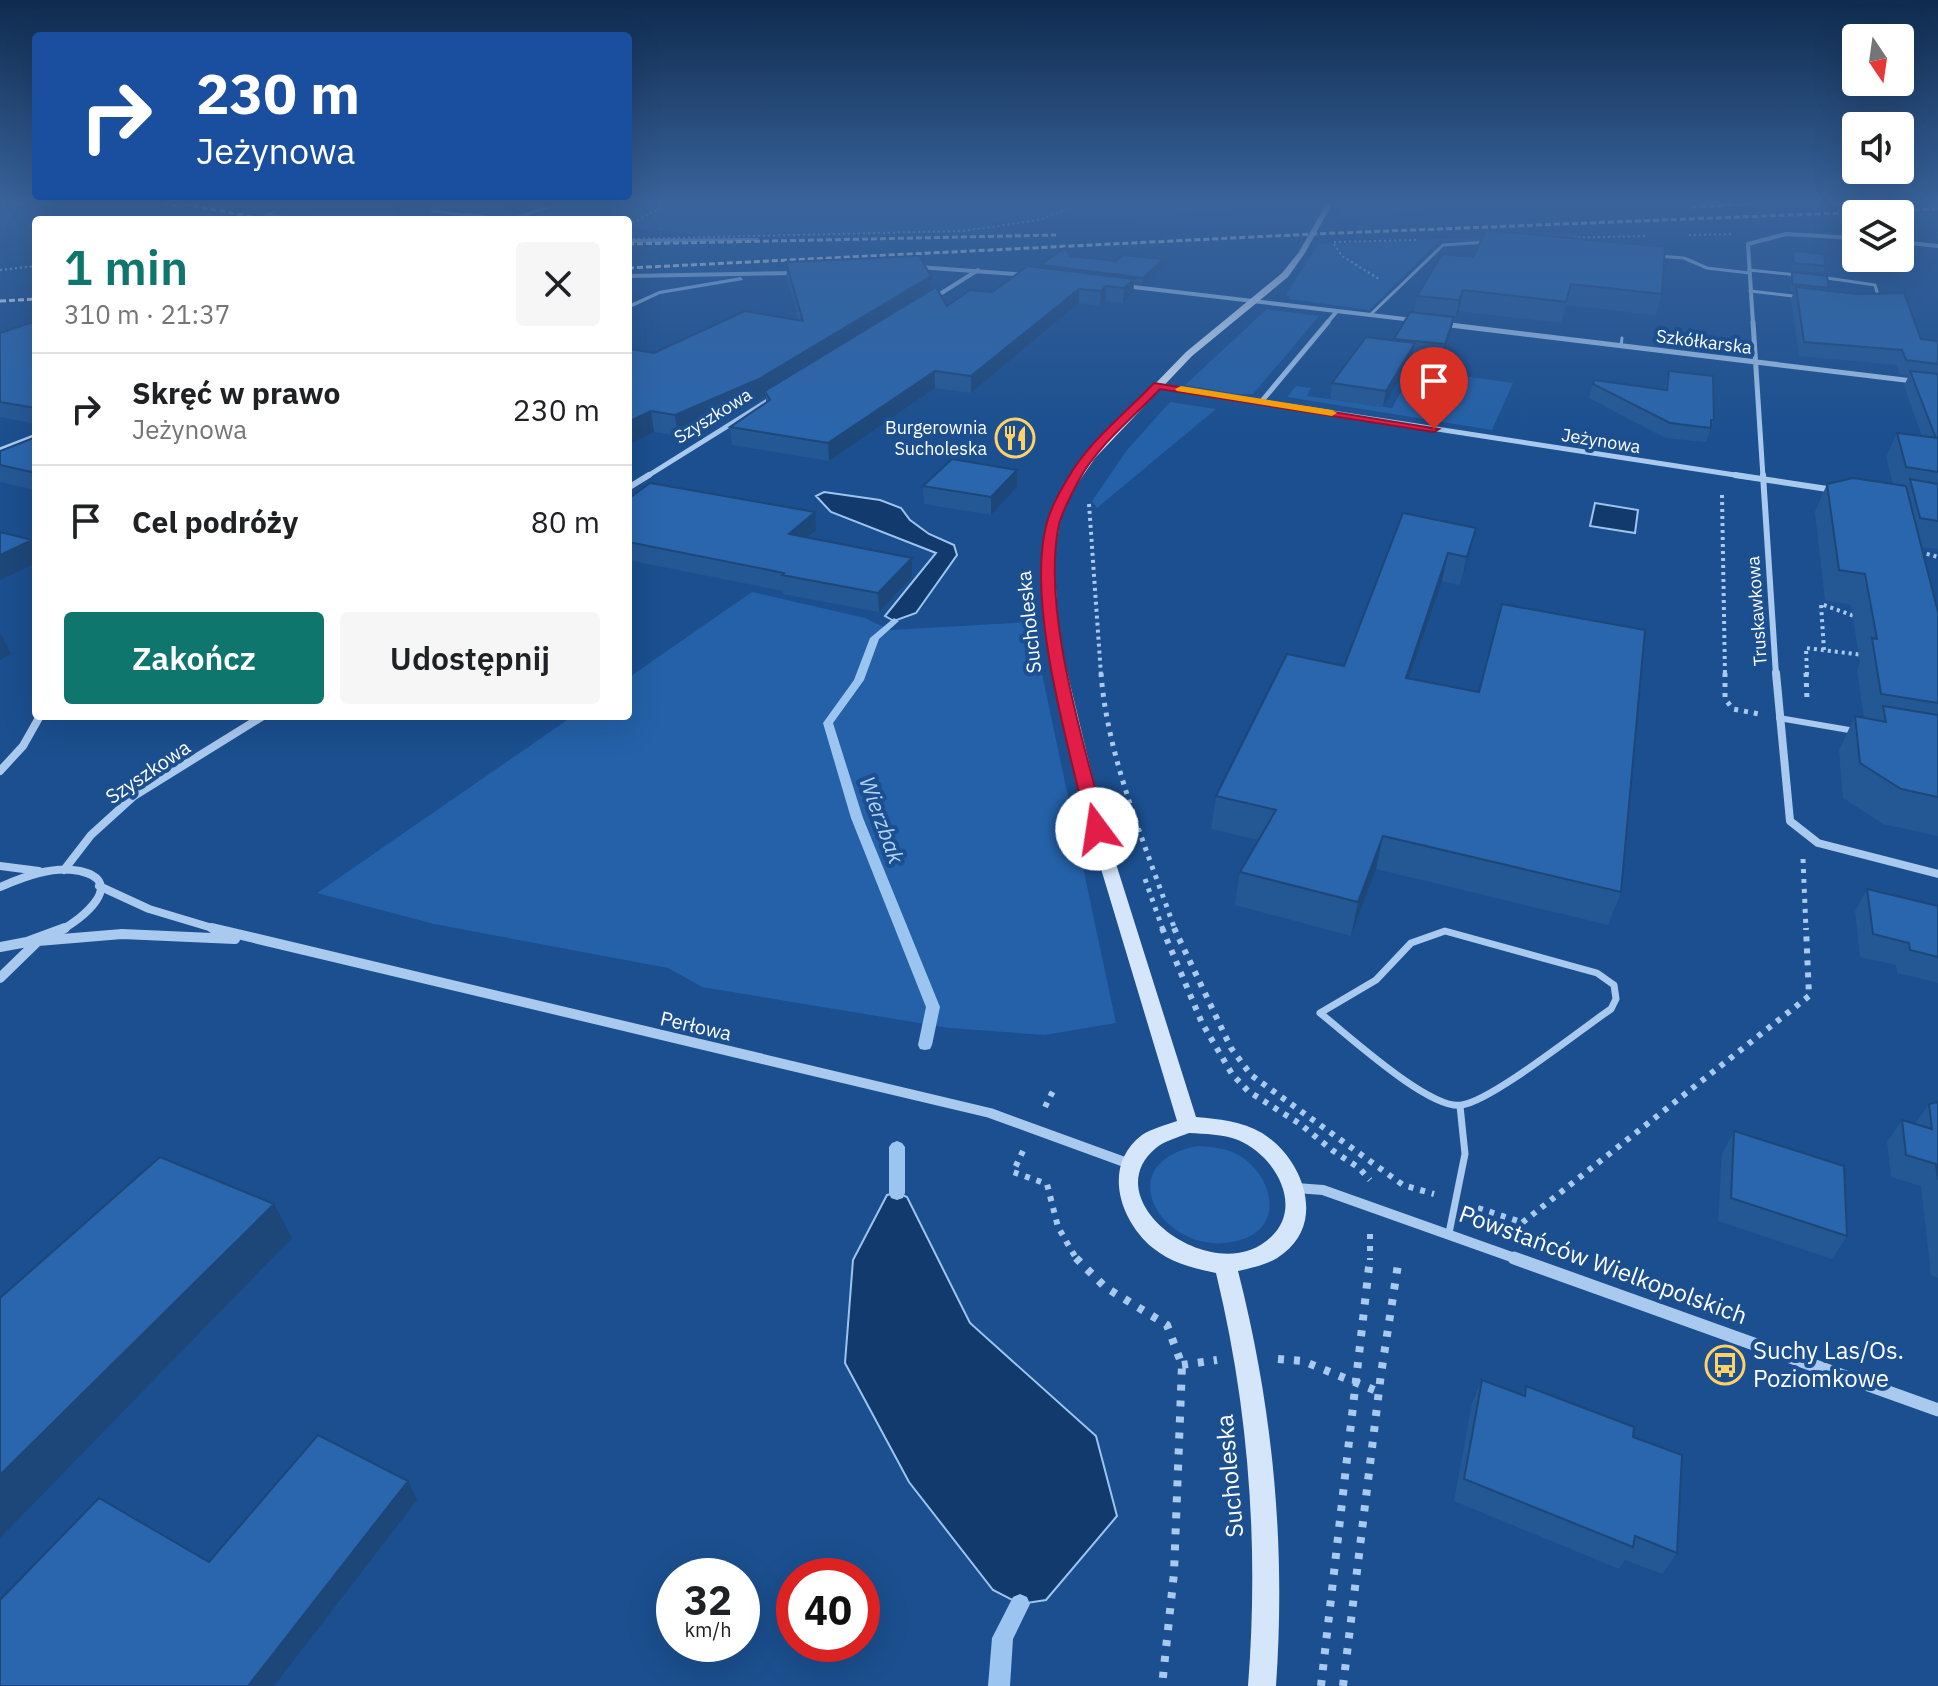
<!DOCTYPE html>
<html lang="pl">
<head>
<meta charset="utf-8">
<style>
  :root { --surface:#fff; --page:#f6f6f6; --text:#202124; --muted:#757577; --line:#e0e0e0; --accent:#0f766e }
  body { margin:0; font-family:"IBM Plex Sans",sans-serif; background:var(--page); color:var(--text); height:100vh; display:flex; flex-direction:column; font-size:30px; white-space:nowrap }
  * { box-sizing:border-box; margin:0 }
  p { font-size:26px; color:var(--muted) }
  .icon { flex:none; width:44px; height:44px; fill:none; stroke:currentColor; stroke-width:2; stroke-linecap:round; stroke-linejoin:round }
  .map { position:relative; flex:1; overflow:hidden }
  .side { position:absolute; left:32px; top:216px; width:600px; height:504px; display:flex; flex-direction:column; background:var(--surface); border-radius:8px; box-shadow:0 8px 32px #0002 }
  .side>* { flex:none }
  .hud { position:absolute; left:32px; top:32px; width:600px; height:168px; border-radius:8px; box-shadow:0 8px 32px #0002; background:#1a4fa0; color:#fff; overflow:hidden }
  .needle { width:52px; rotate:167deg }
  .tools { position:absolute; left:1842px; top:24px; display:grid; gap:16px }
  .tools a { display:grid; place-items:center; width:72px; height:72px; border-radius:8px; background:var(--surface); box-shadow:0 8px 32px #0002; font-size:40px }
  .speed { position:absolute; left:656px; top:1558px; display:flex; gap:16px; font-size:40px; font-weight:700; text-align:center }
  .speed>* { display:grid; place-content:center; width:104px; height:104px; border-radius:50%; background:var(--surface); box-shadow:0 8px 32px #0002; line-height:1 }
  .speed small { font-size:20px; font-weight:400 }
  .speed .limit { border:12px solid #d22; background:#fff; color:#111 }
  .pin { position:absolute; display:grid; place-items:center; width:68px; height:68px; color:#fff; margin:-82px -34px; border-radius:50% 50% 50% 0; rotate:-45deg; box-shadow:0 0 8px #0007 }
  .pin .icon { rotate:45deg }
  .me { position:absolute; width:88px; margin:-44px; rotate:346deg; stroke-linejoin:round; filter:drop-shadow(0 0 6px #0008) }
  .turn { display:flex; align-items:center; gap:28px; height:168px; padding:0 32px; font-size:36px }
  .turn .icon { width:104px; height:104px; stroke-width:2.5 }
  .turn b { display:block; font-size:56px; line-height:68px }
  .round { display:grid; place-items:center; flex:none; width:84px; height:84px; border-radius:8px; background:var(--page) }
  .overview { display:flex; align-items:center; justify-content:space-between; height:136px; padding:0 32px }
  h1 { font-size:48px; font-weight:600; line-height:60px; color:var(--accent) }
  .button { display:flex; gap:16px; margin-top:auto; padding:16px 32px }
  .button a { flex:1; height:92px; border-radius:8px; background:var(--accent); color:#fff; font-size:32px; font-weight:600; line-height:92px; text-align:center }
  .button a+a { background:var(--page); color:var(--text) }
  ul { padding:0; list-style:none }
  li { display:flex; align-items:center; gap:24px; height:112px; padding:0 32px; border-top:2px solid var(--line) }
  li div { flex:1 }
  li b { display:block; font-size:30px }
  li em { font-style:normal }
  .map>svg:first-child { display:block }
  .green { fill:#2461a8 }
  .water { fill:#123a6d; stroke:#9cc4f0; stroke-width:2 }
  .lines { fill:none; stroke-linecap:round; stroke-linejoin:round }
  .stream { fill:#9cc4f0; fill-rule:evenodd }
  .path-far4 { stroke:#a9c9ee; stroke-width:2; stroke-dasharray:2 3; stroke-linecap:butt }
  .path-far3 { stroke:#a9c9ee; stroke-width:4; stroke-dasharray:3 4; stroke-linecap:butt }
  .path-far2 { stroke:#a9c9ee; stroke-width:5; stroke-dasharray:4 6; stroke-linecap:butt }
  .path-far1 { stroke:#a9c9ee; stroke-width:6; stroke-dasharray:5 7; stroke-linecap:butt }
  .path { stroke:#a9c9ee; stroke-width:8; stroke-dasharray:6 10; stroke-linecap:butt }
  .lane-far2 { stroke:#a9c9ee; stroke-width:3 }
  .lane-far1 { stroke:#a9c9ee; stroke-width:6 }
  .lane { stroke:#a9c9ee; stroke-width:7 }
  .street-far5 { stroke:#a9c9ee; stroke-width:4 }
  .street-far4 { stroke:#a9c9ee; stroke-width:5 }
  .street-far3 { stroke:#a9c9ee; stroke-width:6 }
  .street-far2 { stroke:#a9c9ee; stroke-width:8 }
  .street-far1 { stroke:#a9c9ee; stroke-width:10 }
  .street { stroke:#a9c9ee; stroke-width:13 }
  .secondary { fill:#d6e6fa; fill-rule:evenodd }
  .rail { stroke:#fff; stroke-width:3; stroke-dasharray:6 3; stroke-linecap:butt }
  .wall { fill:#245895 }
  .shaded-wall { fill:#1d4779 }
  .building { fill:#2a66ad; stroke:#1d4779; stroke-width:2 }
  .route { fill:#e11d48; stroke:#92132f; stroke-width:2 }
  .slow { fill:#f59e0b }
  .labels { text-anchor:middle; stroke-width:8; stroke-linejoin:round; paint-order:stroke }
  .far-street-label { font-size:18px; fill:#fff; stroke:#1b4f8f }
  .far-poi-label { font-size:18px; fill:#fff; stroke:#1b4f8f; text-anchor:end }
  .street-label { font-size:20px; fill:#fff; stroke:#1b4f8f }
  .water-label { font-size:22px; font-style:italic; fill:#b5d3f5; stroke:#1b4f8f }
  .near-street-label { font-size:24px; fill:#fff; stroke:#1b4f8f }
  .near-poi-label { font-size:24px; fill:#fff; stroke:#1b4f8f; text-anchor:start }
</style>
</head>
<body>
<div class="map">
<svg width="1938" height="1686" viewBox="0 0 1938 1686">
  <rect width="100%" height="100%" fill="#1b4f8f"/>
  <path class="green" d="M564,204H1239L1231,212L991,223L997,232L715,237L628,227V220H572L533,215Z
    M1338,204H1497L1418,207L1431,212L1348,217L1338,216L1342,208L1336,207Z
    M1576,233L1580,242L1439,241L1369,310L1290,299L1286,294L1319,244Z
    M1267,309L1319,316L1253,394H1237L1185,385Z
    M1414,369L1513,383L1492,430L1287,397L1296,386L1311,388L1307,396L1392,408Z
    M1170,402L1216,409L1097,508L1092,501L1127,450Z
    M752,592L865,618L890,630L1031,622L1116,1023L1045,1035L949,1028L702,987L668,968L434,924L317,893L573,716H628V678Z
    M1198,1146C1213,1147 1227,1148 1240,1156C1269,1173 1286,1221 1246,1238C1171,1268 1100,1164 1198,1146Z"/>
  <path class="water" d="M824,492L880,500L901,508L910,520L929,534L954,545L957,555L916,613L894,621L885,616L936,553L831,512L816,496Z
    M1595,503L1638,510L1635,533L1590,526Z
    M897,1193L907,1197L970,1323L1096,1436L1117,1516L1046,1600L1020,1604L993,1590L909,1482L845,1363L853,1260L887,1195Z"/>
  <g class="lines">
    <path class="stream" d="M274,211L276,212L272,214L302,220H290L264,215Z
      M759,238L757,241L628,243V239Z
      M741,277L743,280L660,294L628,309V305L659,291Z
      M894,618L899,621L879,639L864,680L833,723L863,818L940,1007L932,1045L930,1049L925,1050L920,1049L918,1045L926,1007L851,818L823,723L854,680L870,638Z
      M897,1141L902,1143L905,1147V1193L903,1198L897,1200L891,1198L889,1193V1147L892,1143Z
      M1020,1594L1027,1597L1030,1604L1013,1639L1010,1686H988L992,1638L1013,1597Z"/>
    <path class="path-far4" d="M628,225L669,204
      M1689,235L1731,234
      M1558,238L1648,236
      M628,239L963,231L1039,220L1078,204
      M1334,242L1416,240
      M1334,244L1342,256L1379,279
      M0,270L36,266"/>
    <path class="path-far3" d="M1722,495L1725,675
      M1089,504L1101,675
      M1920,552L1938,557
      M1824,650L1821,604L1857,617
      M1807,675L1806,648L1863,655"/>
    <path class="path-far2" d="M1101,673C1107,758 1147,849 1175,930
      M1725,673V699L1733,709L1759,714
      M1806,673L1807,700
      M1803,859L1806,930
      M1145,879L1163,930"/>
    <path class="path-far1" d="M1162,928L1202,1023L1232,1074L1248,1091L1300,1124L1332,1150L1359,1168L1370,1180
      M1174,928L1231,1048L1251,1075L1403,1185L1434,1194
      M1045,1107L1054,1089
      M1023,1151L1013,1172L1047,1184L1058,1227L1077,1260
      M1478,1208L1524,1223
      M1513,1230L1809,996L1806,928
      M1370,1234V1260"/>
    <path class="path" d="M1076,1258L1105,1287L1167,1325L1182,1365L1174,1573L1162,1686
      M1278,1359L1303,1361L1379,1392
      M1182,1365L1217,1360
      M1321,1686L1370,1258
      M1343,1686L1381,1374L1399,1258"/>
    <path class="lane-far2" d="M426,210L502,219L519,217L556,204
      M1657,256L1684,258L1707,268L1749,273
      M1749,270L1797,275
      M1820,277L1875,285L1879,299
      M1750,291L1801,297
      M1370,315L1443,245L1486,242
      M1621,346L1622,338"/>
    <path class="lane-far1" d="M1779,718L1855,731"/>
    <path class="lane" d="M1445,931L1597,973L1614,985L1616,999L1611,1009C1580,1030 1493,1100 1462,1105C1430,1111 1347,1034 1320,1013L1376,980L1411,943Z
      M1449,1233L1465,1154L1460,1106"/>
    <path class="street-far5" d="M1900,242L1938,246
      M918,267L1028,275
      M628,276L796,273
      M1125,286L1413,320
      M932,299L978,270
      M1326,324L1337,311
      M1753,324L1748,244L1786,234L1856,238"/>
    <path class="street-far4" d="M1753,322L1763,477
      M1442,324L1938,384
      M1158,386L1748,477
      M1261,402L1328,322
      M0,450L36,436
      M646,477L774,397"/>
    <path class="street-far3" d="M1735,475L1834,490
      M1763,475L1776,675
      M628,488L649,475"/>
    <path class="street-far2" d="M1776,673L1790,821L1818,843L1938,874
      M0,771L23,746L40,716
      M0,866L39,871
      M64,870L91,835L134,796L263,716
      M99,886L149,909L219,930
      M0,887C23,877 54,865 80,871C128,882 81,920 61,930"/>
    <path class="street-far1" d="M212,928L990,1113L1130,1164
      M0,947L27,942L65,928
      M0,978L38,941L122,934L235,939
      M1296,1188L1323,1190L1520,1260"/>
    <path class="street" d="M1514,1258L1938,1410"/>
    <path class="secondary" d="M1326,204H1332L1305,253L1288,277L1192,356L1095,458L1067,499L1060,521L1054,557L1059,638L1105,829L1196,1117C1218,1119 1242,1121 1262,1133C1301,1157 1327,1219 1284,1253C1271,1264 1255,1267 1238,1271C1273,1408 1286,1545 1276,1686H1248C1259,1546 1249,1409 1216,1273C1193,1268 1171,1263 1153,1248C1119,1220 1102,1165 1142,1135C1151,1129 1166,1125 1177,1121L1089,829L1047,638L1042,557L1048,521L1057,499L1087,454L1186,352L1282,273L1299,252ZM1189,1133C1205,1134 1223,1134 1238,1140C1273,1154 1305,1205 1271,1237C1215,1291 1092,1201 1156,1148C1164,1141 1179,1137 1189,1133Z"/>
    <path class="rail" d="M162,204L178,206
      M184,204L269,220
      M1691,207L1747,204
      M628,244L1056,235
      M628,268L1313,234L1938,209
      M0,301L36,299"/>
  </g>
  <path class="wall" d="M299,204H534L504,214L430,206L432,215L416,220H351L302,214Z
    M1794,251L1826,266L1823,273L1791,270L1792,258Z
    M1442,254L1662,294L1656,315L1566,305L1561,323L1459,311L1455,321H1453L1451,332L1441,360L1412,356L1383,407L1330,399L1332,383L1394,340L1414,312L1417,296Z
    M1071,256L1116,261L1164,259L1163,266L1143,284L1134,283L1133,293L1123,303L1105,301L1100,306L1079,303L971,393L935,388L829,461L732,445L730,427L766,403V396L678,436L654,432L628,445V350L654,353L799,320L787,279L786,262L931,290L947,306L992,292L1040,268V265Z
    M1792,272L1829,288L1828,290L1921,339L1938,341V549L1921,547L1938,612V836L1883,824L1843,798L1839,750L1855,716L1864,718L1857,670L1860,663L1851,605L1825,600L1815,512L1827,484H1893L1886,457L1897,433L1922,436L1904,386L1909,375L1900,374L1897,365L1799,356L1791,300L1794,291H1790V279Z
    M36,321V424L0,417V333Z
    M1669,371L1714,420L1706,442L1665,438L1589,398L1594,380L1664,389Z
    M36,437V490L0,482V451Z
    M1017,470V487L991,515L924,504L923,486Z
    M628,499L816,530L808,538L912,558V577L879,612L783,594V591L628,560Z
    M1403,513L1469,555L1460,585L1442,581L1409,679L1621,892L1608,925L1376,869L1351,936L1235,905L1240,872L1259,840L1211,829L1216,796L1344,666Z
    M1867,889L1938,906V983L1897,973L1896,965L1860,957L1855,911Z
    M1938,1102V1278L1931,1275L1921,1186L1891,1177L1887,1142L1902,1120L1915,1124L1929,1104Z
    M1734,1131L1847,1236L1832,1259L1718,1221L1722,1154Z
    M1482,1380L1522,1395L1526,1386L1633,1437L1677,1553L1662,1574L1625,1560L1619,1569L1454,1501L1472,1403Z"/>
  <path class="shaded-wall" d="M403,204H429L432,215L416,220H397L393,207Z
    M502,204H534L504,214Z
    M1164,259L1163,266L1143,284V278Z
    M931,276V293L765,391L766,396L761,399L678,436L675,415Z
    M1134,279L1133,293L1123,303L1124,288Z
    M1106,286L1105,301L1100,306L1101,291Z
    M1079,289V303L971,393V376Z
    M1463,290L1459,311L1455,321L1459,300Z
    M1454,317L1451,332L1441,360L1445,344Z
    M1415,343L1412,357L1383,407L1386,391Z
    M935,371V388L829,461L828,443Z
    M651,411L654,432L628,445V422Z
    M1017,470V487L991,515V497Z
    M815,512L816,530L790,553L789,534Z
    M1476,528L1469,555L1460,585L1467,557Z
    M32,540L36,547V563L0,580V555Z
    M1448,553L1442,581L1399,708L1406,678Z
    M912,558V577L879,612L878,593Z
    M0,632L11,654L0,660Z
    M1383,836L1376,869L1351,936L1358,902Z
    M274,1204L292,1238L0,1538V1475Z
    M408,1481L417,1500L274,1686H248Z"/>
  <path class="building" d="M369,204H403L393,207Z
    M1486,230L1665,247L1662,294L1571,284L1566,302L1463,290L1459,300L1417,296L1442,254L1473,257Z
    M1064,248L1071,256L1116,261L1124,255L1164,259L1143,278L1040,265Z
    M1794,251L1824,254L1826,266L1793,263Z
    M919,256L931,276L759,379L675,415L651,411L628,422V350L630,349L654,353L745,311L803,321L786,262Z
    M1028,266L1134,279L1124,288L1106,286L1101,291L1079,289L971,376L935,371L828,443L730,427L770,400L765,391L936,287L947,306L970,290L992,292Z
    M1792,272L1827,276L1829,288L1792,284Z
    M1796,287L1857,294L1904,293L1921,339L1938,341V364L1906,360L1902,350L1804,342Z
    M1410,312L1454,317L1445,344L1394,339Z
    M36,321V408L0,402V333Z
    M1366,337L1415,343L1386,391L1332,383Z
    M1669,371L1713,376L1714,420H1711V428L1670,423L1593,384L1594,380L1667,390Z
    M1910,371L1938,374V438H1936Z
    M1897,433L1938,438V472L1906,467Z
    M36,437V473L0,465V451Z
    M952,459L1017,470L991,497L923,486Z
    M1853,478L1906,486L1938,612V703L1881,694L1872,638L1877,639L1865,574L1839,570L1827,484Z
    M1910,479L1938,484V521L1920,518Z
    M650,483L815,512L789,534L912,558L878,593L782,575L784,573L628,542V499Z
    M1403,513L1476,528L1467,557L1448,553L1406,678L1479,692L1502,604L1645,630L1621,892L1383,836L1358,902L1240,872L1276,810L1216,796L1287,654L1344,666Z
    M0,532L32,540L0,555Z
    M1883,706L1938,715V797L1901,789L1860,763L1855,716L1886,722Z
    M1867,889L1938,906V957L1910,950L1909,943L1873,934Z
    M1938,1102V1180L1936,1164L1906,1155L1902,1120L1932,1129L1929,1104Z
    M1734,1131L1844,1166L1847,1236L1731,1198Z
    M160,1157L274,1204L0,1475V1298Z
    M1482,1380L1525,1396L1526,1386L1634,1427L1633,1437L1682,1455L1677,1553L1635,1536L1633,1547L1464,1479Z
    M318,1435L408,1481L248,1686H0V1600L99,1498L209,1562Z"/>
  <linearGradient id="sky" x2="0" y2="1"><stop stop-color="#0f2b4f"/><stop offset="0.46" stop-color="#39639b"/><stop offset="1" stop-color="#39639b" stop-opacity="0"/></linearGradient>
  <rect width="1938" height="440" fill="url(#sky)"/>
  <path class="route" d="M1154,383L1439,429L1434,432L1160,389C1134,417 1097,446 1079,480C1072,493 1063,510 1059,524C1041,610 1084,744 1106,829L1097,835L1088,829C1069,748 1025,602 1047,522C1051,508 1060,491 1068,478C1088,442 1126,413 1154,383Z"/>
  <path class="slow" d="M1181,386L1332,410L1337,413L1332,416L1177,391L1175,389Z"/>
  <defs>
    <symbol id="restaurant-ring" viewBox="-11 -11 22 22"><circle r="9.5" fill="#1b4f8f" stroke="#ffd166" stroke-width="1.5"/><path d="M-5-6h1v4h1v-4h1v4h1v-4h1v5L-1.5 .5V6h-2V.5L-5-1ZM5-6V6H3V1.5H1.5Q1.5-4 5-6Z" fill="#ffd166"/></symbol>
    <symbol id="bus-ring" viewBox="-11 -11 22 22"><circle r="9.5" fill="#1b4f8f" stroke="#ffd166" stroke-width="1.5"/><path d="M-5-6H5V4H4V6H2V4H-2V6H-4V4H-5ZM-3.5-4V0h7V-4ZM-3.5 1.2v1.5H-2V1.2ZM2 1.2v1.5H3.5V1.2Z" fill="#ffd166"/></symbol>
  </defs>
  <g fill-rule="evenodd">
    <use href="#restaurant-ring" x="993" y="416" width="44" height="44"/>
    <use href="#bus-ring" x="1703" y="1343" width="44" height="44"/>
  </g>
  <g class="labels">
    <g class="far-street-label">
      <text transform="translate(1704 342) rotate(7)" y="6">Szkółkarska</text>
      <text transform="translate(713 416) rotate(-32)" y="6">Szyszkowa</text>
      <text transform="translate(1601 441) rotate(9)" y="6">Jeżynowa</text>
      <text transform="translate(1757 611) rotate(-94)" y="6">Truskawkowa</text>
    </g>
    <g class="far-poi-label">
      <text x="987" y="434">Burgerownia<tspan x="987" dy="21">Sucholeska</tspan></text>
    </g>
    <g class="street-label">
      <text transform="translate(1029 622) rotate(-96)" y="7">Sucholeska</text>
      <text transform="translate(148 772) rotate(-34)" y="7">Szyszkowa</text>
      <text transform="translate(696 1026) rotate(13)" y="7">Perłowa</text>
    </g>
    <g class="water-label">
      <text transform="translate(882 820) rotate(70)" y="8">Wierzbak</text>
    </g>
    <g class="near-street-label">
      <text transform="translate(1603 1265) rotate(20)" y="8">Powstańców Wielkopolskich</text>
      <text transform="translate(1230 1476) rotate(-95)" y="8">Sucholeska</text>
    </g>
    <g class="near-poi-label">
      <text x="1753" y="1359">Suchy Las/Os.<tspan x="1753" dy="28">Poziomkowe</tspan></text>
    </g>
  </g>
</svg>
<div class="tools">
<a><svg class="needle" viewBox="-14 -14 28 28"><path d="M0-13l5 13h-10z" fill="#e53935"/><path d="M0 13l5-13h-10z" fill="#757577"/></svg></a>
<a><svg class="icon" aria-label="sound" viewBox="0 0 24 24"><path d="M4 9h4l5-4v14l-5-4H4zM17 9q2 3 0 6"/></svg></a>
<a><svg class="icon" aria-label="layers" viewBox="0 0 24 24"><path d="M12 4l9 5-9 5-9-5zM3 14l9 5 9-5"/></svg></a>
</div>
<div class="speed"><div>32<small>km/h</small></div><div class="limit">40</div></div>
<div class="pin" style="left:1434px;top:429px;background:#d93025"><svg class="icon" aria-label="arrive" viewBox="0 0 24 24"><path d="M6 21V4h12l-3 4 3 4H6"/></svg></div>
<svg class="me" style="left:1097px;top:829px" viewBox="-20 -20 40 40"><circle r="19" fill="#fff"/><path d="M0-13L10 11 0 6-10 11z" fill="#e11d48"/></svg>
<div class="hud">
<div class="turn"><svg class="icon" aria-label="right" viewBox="0 0 24 24"><path d="M7 20v-9h11M14 6l5 5-5 5"/></svg><div><b>230 m</b>Jeżynowa</div></div>
</div>
<section class="side">
<div class="overview"><div><h1>1 min</h1><p>310 m · 21:37</p></div><a class="round"><svg class="icon" aria-label="close" viewBox="0 0 24 24"><path d="M6 6l12 12M18 6L6 18"/></svg></a></div>
<ul>
<li><svg class="icon" aria-label="right" viewBox="0 0 24 24"><path d="M7 20v-9h11M14 6l5 5-5 5"/></svg><div><b>Skręć w prawo</b><p>Jeżynowa</p></div><em>230 m</em></li>
<li><svg class="icon" aria-label="arrive" viewBox="0 0 24 24"><path d="M6 21V4h12l-3 4 3 4H6"/></svg><div><b>Cel podróży</b></div><em>80 m</em></li>
</ul>
<div class="button"><a>Zakończ</a><a>Udostępnij</a></div>
</section>
</div>
</body>
</html>
